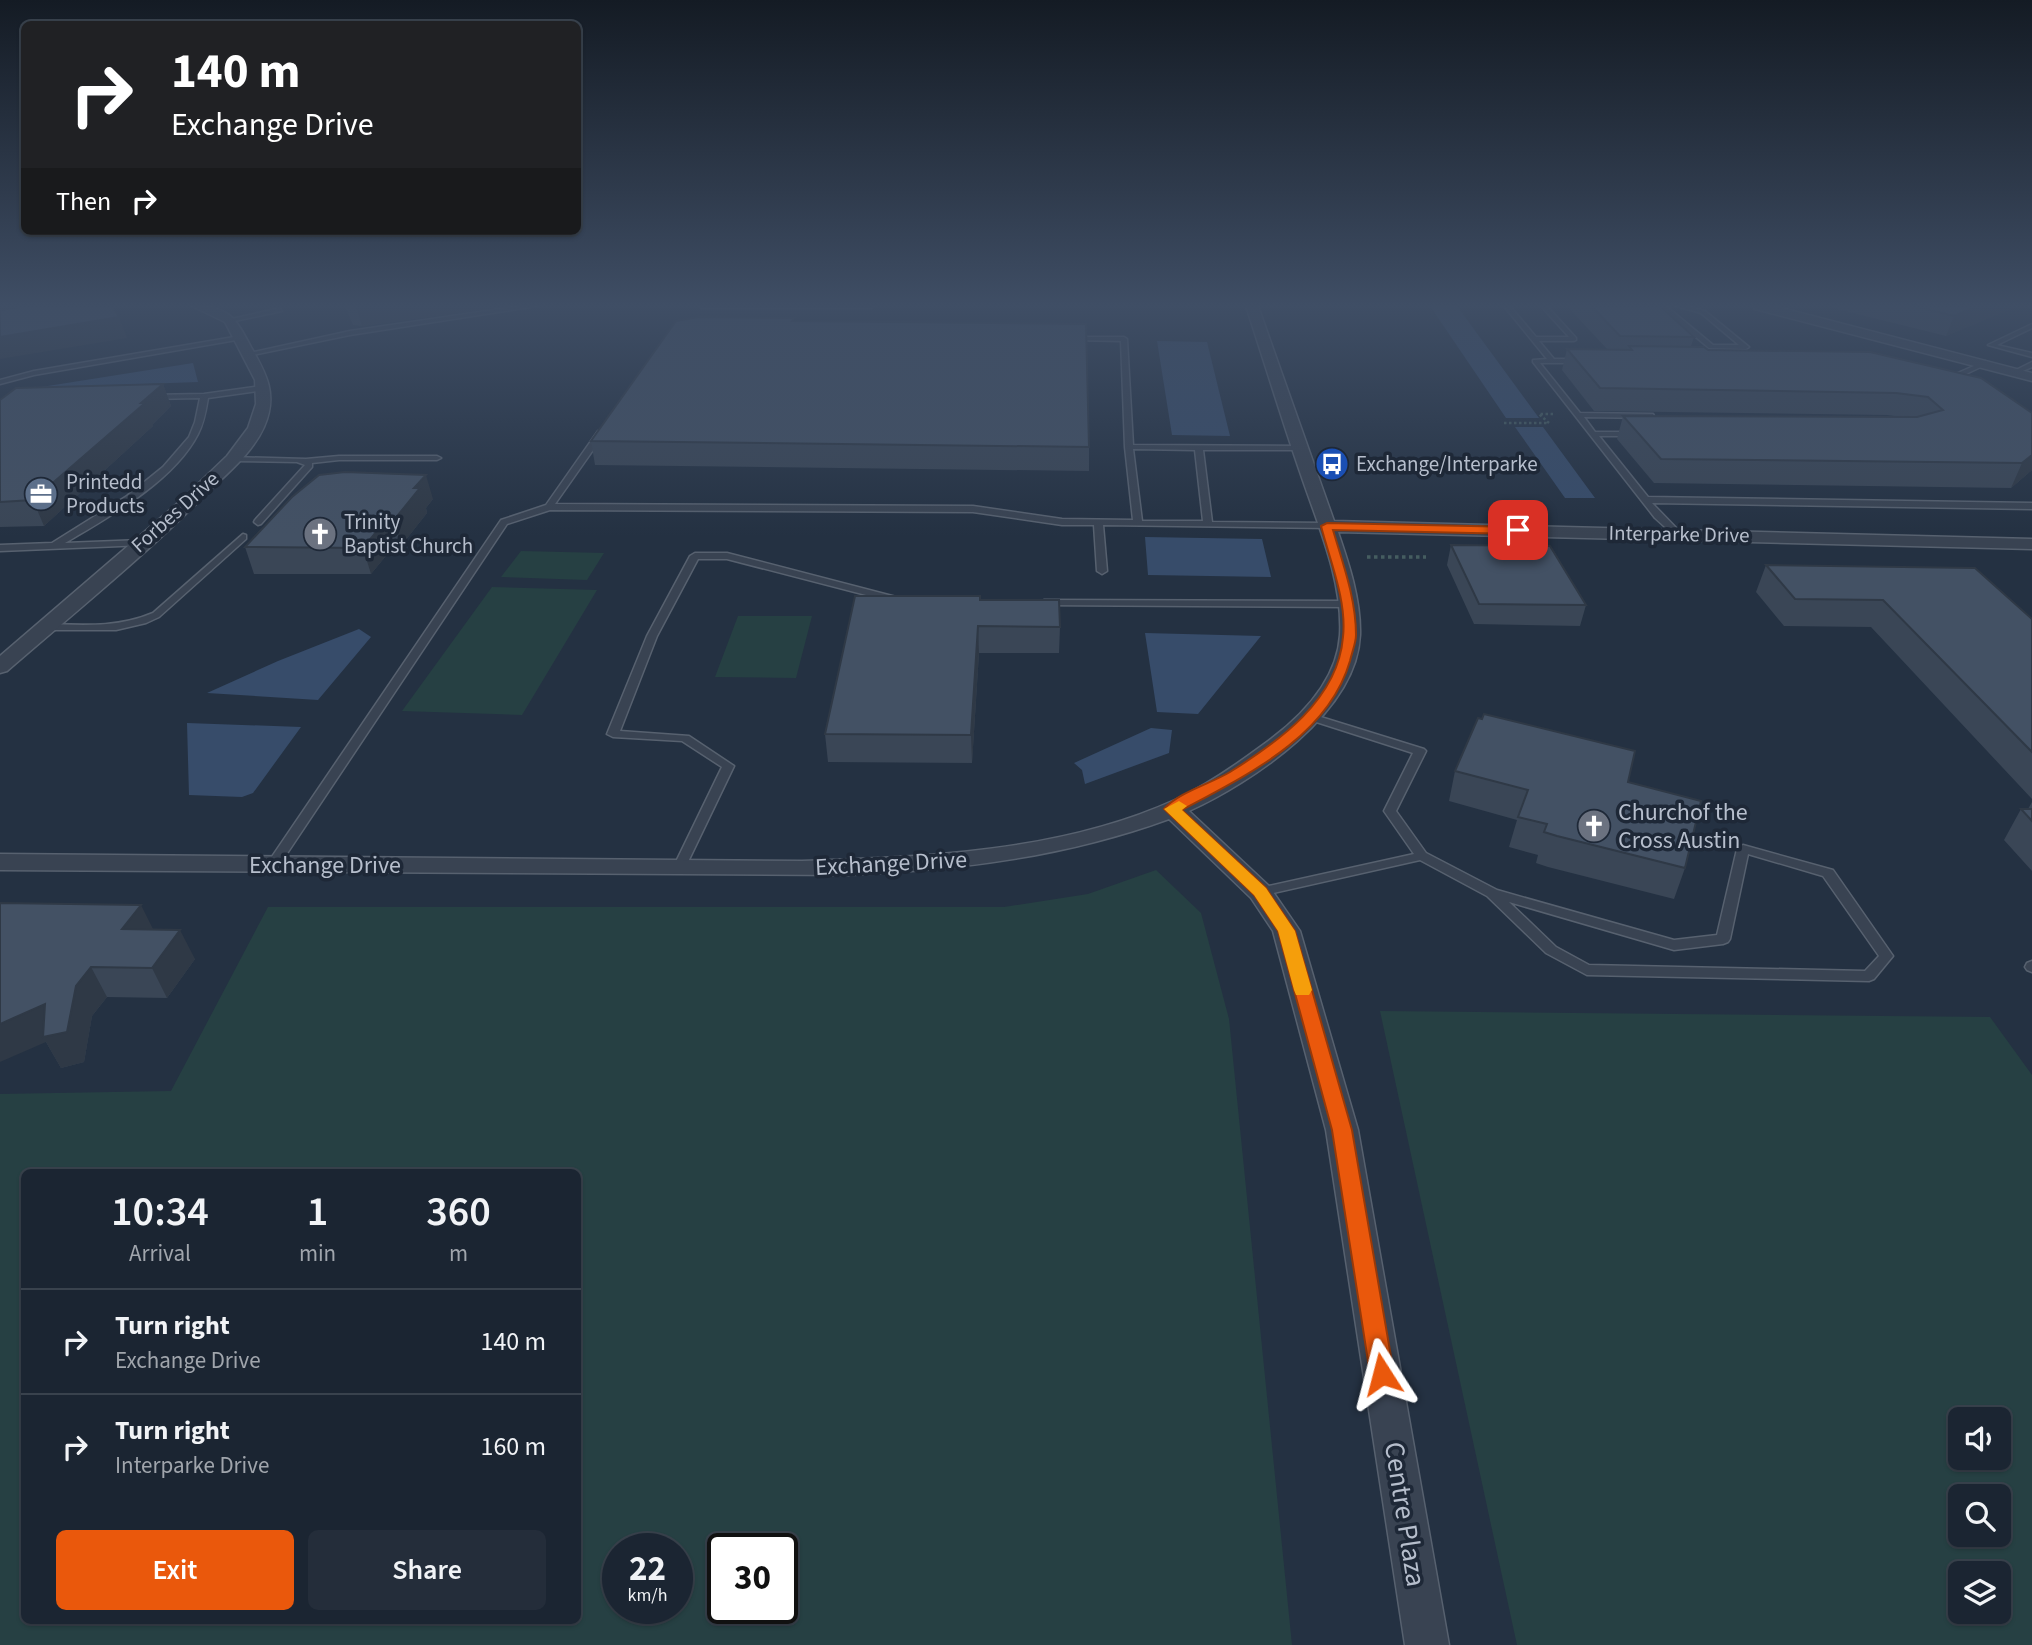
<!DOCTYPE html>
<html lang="en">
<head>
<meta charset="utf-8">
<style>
  :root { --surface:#1b2532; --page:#242d3a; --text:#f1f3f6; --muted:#a0a5ac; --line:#39424d; --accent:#ea580c }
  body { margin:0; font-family:"Source Sans 3",sans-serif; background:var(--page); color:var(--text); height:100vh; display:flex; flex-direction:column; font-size:26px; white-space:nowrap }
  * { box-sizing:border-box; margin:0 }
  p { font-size:23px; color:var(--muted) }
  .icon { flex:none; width:38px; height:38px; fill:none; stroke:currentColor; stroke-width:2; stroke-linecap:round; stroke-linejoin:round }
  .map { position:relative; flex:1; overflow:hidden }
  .panel { position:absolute; left:21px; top:1169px; width:560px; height:455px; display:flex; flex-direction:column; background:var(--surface); border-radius:10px; box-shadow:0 2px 5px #0004,0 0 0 2px var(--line) }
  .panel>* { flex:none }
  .guide { position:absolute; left:21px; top:21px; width:560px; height:214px; border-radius:10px; box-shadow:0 2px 5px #0004,0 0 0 2px var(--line); background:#202124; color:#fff; overflow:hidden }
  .controls { position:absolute; left:1948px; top:1407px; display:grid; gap:14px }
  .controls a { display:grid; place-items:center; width:63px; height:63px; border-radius:10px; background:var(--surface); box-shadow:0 2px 5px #0004,0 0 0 2px var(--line); font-size:35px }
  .speed { position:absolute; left:602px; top:1533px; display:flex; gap:14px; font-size:35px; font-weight:700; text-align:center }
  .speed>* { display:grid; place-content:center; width:91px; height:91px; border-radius:50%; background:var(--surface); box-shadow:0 2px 5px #0004,0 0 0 2px var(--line); line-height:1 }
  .speed small { font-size:18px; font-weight:400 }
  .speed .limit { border:4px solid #111; border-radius:10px; background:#fff; color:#111 }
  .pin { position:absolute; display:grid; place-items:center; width:60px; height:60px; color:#fff; margin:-30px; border-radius:14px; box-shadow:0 4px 10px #0006 }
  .me { position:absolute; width:77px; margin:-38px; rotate:351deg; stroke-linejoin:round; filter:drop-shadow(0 0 5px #0008) }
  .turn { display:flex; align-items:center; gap:24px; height:147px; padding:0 35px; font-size:32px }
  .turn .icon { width:91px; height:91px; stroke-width:2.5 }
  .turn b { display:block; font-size:49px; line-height:60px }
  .then { display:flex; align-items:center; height:66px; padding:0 35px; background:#0003; gap:14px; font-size:26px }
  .eta { display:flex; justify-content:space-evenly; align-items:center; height:119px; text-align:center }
  .eta b { font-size:42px; font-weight:600; line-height:49px }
  .primary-button { display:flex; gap:14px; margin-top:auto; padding:14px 35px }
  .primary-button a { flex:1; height:80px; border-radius:10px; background:var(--accent); color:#fff; font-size:28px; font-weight:600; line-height:80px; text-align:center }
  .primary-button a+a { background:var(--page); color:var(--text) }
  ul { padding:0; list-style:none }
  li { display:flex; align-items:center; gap:21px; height:105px; padding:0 35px; border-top:2px solid var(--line) }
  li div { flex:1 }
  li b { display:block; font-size:26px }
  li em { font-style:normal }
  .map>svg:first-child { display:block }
  .green { fill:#264043; fill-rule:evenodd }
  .water { fill:#374c6a }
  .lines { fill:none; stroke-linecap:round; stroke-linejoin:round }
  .service-casing { stroke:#57616f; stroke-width:3 }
  .minor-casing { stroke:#57616f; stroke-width:3 }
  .path-far1 { stroke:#455d60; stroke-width:2.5; stroke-dasharray:2.5 2.5; stroke-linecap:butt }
  .path { stroke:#455d60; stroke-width:3.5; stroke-dasharray:3.5 3.5; stroke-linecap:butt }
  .service { fill:#394352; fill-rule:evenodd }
  .minor { fill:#394352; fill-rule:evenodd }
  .wall { fill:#3a4656 }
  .shaded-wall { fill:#2f3946 }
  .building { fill:#435164; stroke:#2f3946; stroke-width:2 }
  .route { fill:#ea580c; stroke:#983908; stroke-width:2 }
  .slow { fill:#f59e0b }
  .labels { text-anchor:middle; stroke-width:7; stroke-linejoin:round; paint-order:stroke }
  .far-poi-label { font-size:21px; fill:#b6becc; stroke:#1e2837; text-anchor:start }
  .far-street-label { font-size:21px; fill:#b6becc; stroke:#1e2837 }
  .poi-label { font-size:24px; fill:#b6becc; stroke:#1e2837; text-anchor:start }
  .street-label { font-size:24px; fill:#b6becc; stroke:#1e2837 }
  .near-street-label { font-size:28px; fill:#b6becc; stroke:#1e2837 }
</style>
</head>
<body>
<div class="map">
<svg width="2032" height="1645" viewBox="0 0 2032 1645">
  <rect width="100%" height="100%" fill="#243142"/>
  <path class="green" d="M521,551L604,553L587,580L501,577Z
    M492,587L597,590L522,715L402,711Z
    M738,616H812L796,678L715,677Z
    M1156,870L1201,913L1229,1019L1292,1645H0V1094L171,1091L268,907H1004L1088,894ZM24,1172H578V1620H24ZM618,1549H677V1608H618ZM723,1549H782V1608H723Z
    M1380,1011L1990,1017L2032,1075V1645H1517ZM1998,1419V1458H1960V1419ZM1998,1496V1535H1960V1496ZM1998,1573V1612H1960V1573Z"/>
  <path class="water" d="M1430,306H1457L1539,418H1506Z
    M1157,341L1207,342L1230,436L1172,435Z
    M193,363L198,382L35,388Z
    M1515,427H1543L1595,498H1565Z
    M1145,537L1262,539L1271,577L1148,575Z
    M359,629L371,637L318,700L207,693L278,661Z
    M1145,633L1261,636L1198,714L1157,712Z
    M187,723L301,727L253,793L242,797L189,795Z
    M1151,728L1172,730L1169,753L1085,784L1082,770L1074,763Z"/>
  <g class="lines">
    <defs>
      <path id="service" d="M521,306H537L350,335L248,356L245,354L350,331Z
        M699,306H874L871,308H702Z
        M1504,306H1510L1536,337H1569L1541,306H1547L1576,338V340L1574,341H1539L1554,359H1579L1582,361L1579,363H1540L1580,413L1653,414L1654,416L1650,418L1584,417L1595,432H1637L1638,434L1634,436H1599L1648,497L2032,503V509L1652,503L1682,534L1675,536L1655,518L1533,362V360L1547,359Z
        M1659,306H1666L1713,345H1739L1701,313L1676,306H1686L1705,311L1749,347L1746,349L1709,348Z
        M280,308L282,311L230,322L227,320Z
        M2032,324V328L1997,345L2032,353V357L1988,345Z
        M240,336L242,337V339L34,375L0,384V380L34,371Z
        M1069,337H1124L1127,339L1133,445L1303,446V450H1203L1212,522L1327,523L1331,526L1330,528L1103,525L1107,571L1102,574L1097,571L1094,525H1062L973,512L550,510L507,524L278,867L273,868L267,864L501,520L546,505L598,431L605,433L555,504L973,506L1062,519L1133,520L1125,447L1121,341L1071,340L1068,338ZM1133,449L1195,450L1203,521H1142Z
        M1985,361L1988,363L1987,364L1949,382L1942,380Z
        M2032,362V367L2018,373L2012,372Z
        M262,386H265V390L208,398C206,410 204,423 198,434C174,481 109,517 65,543L142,540L147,543L145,545L0,551V545L52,543L127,496L163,467L189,437L195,422L200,398L151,399L147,397L148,395L204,394Z
        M339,456H437L441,458L437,460H339L312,463V467L261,524L258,525L254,522L255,520L305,465L297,462L233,461L229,459L233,457L306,459Z
        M243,534L246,535V539L159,617L146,623L116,630H45L40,627L45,624C82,625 118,628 153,613Z
        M727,553L900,598L902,600L897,603L727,559H698L657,636L620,731L689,736L734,766L685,868L679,872L673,868L722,767L682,741L613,737L607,734L647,636L690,556L695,553Z
        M1044,600L1347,601L1352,604L1347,607L1041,605L1039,603Z
        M1311,714L1424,749L1426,751L1396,811L1426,853L1497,890L1674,940L1717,935L1737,849L1743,845L1833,870L1893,956L1874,979L1869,981L1587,975L1546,953L1487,896L1420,860L1260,896L1255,895L1253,892L1260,888L1414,854L1384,811L1413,753L1307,719L1305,717ZM1748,854L1823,876L1879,956L1865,971L1589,965L1556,947L1509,902L1674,950L1723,944L1728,942L1730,939Z
        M2032,961V972L2027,970L2025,967L2027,963Z"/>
      <path id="minor" d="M192,306C229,306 235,317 251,347C267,375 278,395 264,427C253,452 228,473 209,491C146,555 75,612 7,671L0,673V656L178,503L227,456L248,428L256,404L255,380L225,322Z
        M1246,306H1258L1334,521L2032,539V549L1338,532C1349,564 1361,600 1360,635C1357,713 1252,782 1189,811L1269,886L1300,931L1358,1130L1449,1645H1405L1326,1130L1273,931L1251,898L1169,819C1065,857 959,870 849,875L0,870V854L802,861C927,857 1060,852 1175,800C1205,786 1233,767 1260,747C1297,721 1337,683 1340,635C1343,580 1317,523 1300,472C1281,417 1264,361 1246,306Z
        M1753,306H1774L2032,373V381L1755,309Z"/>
    </defs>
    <use href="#service" class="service-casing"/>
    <use href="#minor" class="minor-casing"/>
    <path class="path-far1" d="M1504,423H1549L1539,414H1553"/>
    <path class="path" d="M1367,557H1426"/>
    <use href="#service" class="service"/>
    <use href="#minor" class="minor"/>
  </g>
  <path class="wall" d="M345,306H507L362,326L353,325Z
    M1567,306H1660L1694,337L1691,346L1708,350L1870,352L2032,470L2011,488L1654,483L1617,439L1623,416L1902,417L1887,415L1594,411L1562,370L1567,349H1607Z
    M1834,306H2018L1946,336L1833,308Z
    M794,318V321L1089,447V471L595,465L591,441Z
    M163,384L171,406L153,424V426L44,526L0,527V400Z
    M433,499L426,508L427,513L401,546H394L371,574H254L245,547Z
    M1451,545L1586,605L1580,626L1474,624L1447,565Z
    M1766,565L2032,619V799L1871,627L1784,626L1756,592Z
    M980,600L1060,627L1059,653H979L972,763L828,762L825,734Z
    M1455,771L1628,782L1685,868L1674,899L1548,867L1536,863L1538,855L1509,847L1517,820L1449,801Z
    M2032,802V871L2004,840L2021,809H2028Z
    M0,903L153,929L195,959L167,998L107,997L92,1016L84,1062L61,1068L46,1042Z"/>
  <path class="shaded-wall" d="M356,306H507L362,326Z
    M1978,306H2018L1946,336L1954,316Z
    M119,317L127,338L0,359V337Z
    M163,384L171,406L153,424V426L44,526L33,500Z
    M2032,455V470L2011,488L2022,463Z
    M426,475L433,499L426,508L427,513L401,546L394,520L414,488Z
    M386,520L394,546L371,574L363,548Z
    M978,626L979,653L972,763L971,735Z
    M141,905L156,935L122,929Z
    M180,930L195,959L167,998L152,968Z
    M91,967L107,997L92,1016L84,1062L61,1068L46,1042L0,1062V1024L76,986Z"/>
  <path class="building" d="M28,306H112L119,317L0,337V310Z
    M1591,306H1660L1694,337L1620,336Z
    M1914,306H1978L1954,316Z
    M699,317L794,318L792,321L1086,324L1089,447L591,441L676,321Z
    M1629,346L1704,347L1708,350L1870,352L1981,378L2032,413V455L2022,463L1661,459L1623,416L1917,417L1943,410L1928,397L1896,393L1600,388L1567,349L1632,350Z
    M163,384L141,403H145L33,500L0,502V400L16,388Z
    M345,472L426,475L414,488H420L394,520H386L363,548L245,547L292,497L319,475Z
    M1451,545L1550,546L1586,605L1479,604Z
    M1766,565L1975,568L2032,619V752L1883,600L1795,599Z
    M855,596H980V600H1059L1060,627L978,626L971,735L825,734Z
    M1484,714L1635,751L1628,782L1701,801L1685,868L1557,836L1544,832L1547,824L1518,817L1528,790L1455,771L1478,718L1482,719Z
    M2021,809H2032V821Z
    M0,903L141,905L122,929L180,930L152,968L91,967L76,986L67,1032L43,1037L45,1004L0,1024Z"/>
  <linearGradient id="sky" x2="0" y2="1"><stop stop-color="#141b24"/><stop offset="0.57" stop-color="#3f4e65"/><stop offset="1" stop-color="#3f4e65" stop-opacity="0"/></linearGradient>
  <rect width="2032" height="536" fill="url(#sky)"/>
  <path class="route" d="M1327,523L1518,527L1524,530L1518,534L1333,530C1343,564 1356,599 1356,635C1356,643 1352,652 1350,661C1328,737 1247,775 1182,810L1266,888L1295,931L1352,1130L1394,1374L1391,1382L1382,1385L1374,1382L1370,1374L1332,1130L1278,931L1254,895L1164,809C1179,792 1210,784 1230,772C1278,742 1338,700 1343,637C1347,601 1330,561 1321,526Z"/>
  <path class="slow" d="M1179,801L1187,806L1182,810L1266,888L1295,931L1312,990L1309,995H1296L1294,990L1278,931L1254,895L1164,809Z"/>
  <defs>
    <symbol id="bus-disc" viewBox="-11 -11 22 22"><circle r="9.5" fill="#1a4fb4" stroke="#1e2837"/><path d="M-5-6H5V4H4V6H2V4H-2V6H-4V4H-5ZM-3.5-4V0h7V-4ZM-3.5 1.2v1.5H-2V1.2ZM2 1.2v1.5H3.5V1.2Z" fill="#fff"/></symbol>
    <symbol id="office-disc" viewBox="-11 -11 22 22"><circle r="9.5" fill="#5c6f8a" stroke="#1e2837"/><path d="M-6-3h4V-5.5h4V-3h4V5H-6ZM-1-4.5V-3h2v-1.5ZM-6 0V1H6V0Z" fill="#fff"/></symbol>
    <symbol id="church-disc" viewBox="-11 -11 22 22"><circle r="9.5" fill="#6b7280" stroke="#1e2837"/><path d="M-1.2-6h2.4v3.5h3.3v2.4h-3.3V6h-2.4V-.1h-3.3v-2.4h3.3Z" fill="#fff"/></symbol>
  </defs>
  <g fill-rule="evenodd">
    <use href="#bus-disc" x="1313" y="445" width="38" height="38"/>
    <use href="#office-disc" x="22" y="475" width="38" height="38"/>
    <use href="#church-disc" x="301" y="515" width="38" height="38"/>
    <use href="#church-disc" x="1575" y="807" width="38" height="38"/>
  </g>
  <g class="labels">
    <g class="far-poi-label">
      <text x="1356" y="471">Exchange/Interparke</text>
      <text x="66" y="489">Printedd<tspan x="66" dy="24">Products</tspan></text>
      <text x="344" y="529">Trinity<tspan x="344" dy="24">Baptist Church</tspan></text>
    </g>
    <g class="far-street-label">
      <text transform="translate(175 512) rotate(-42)" y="7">Forbes Drive</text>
      <text transform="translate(1679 534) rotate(1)" y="7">Interparke Drive</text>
    </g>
    <g class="poi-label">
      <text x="1618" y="820">Churchof the<tspan x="1618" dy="28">Cross Austin</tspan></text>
    </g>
    <g class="street-label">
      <text transform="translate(891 863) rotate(-3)" y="8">Exchange Drive</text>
      <text x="325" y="873">Exchange Drive</text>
    </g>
    <g class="near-street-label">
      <text transform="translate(1406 1514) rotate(81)" y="10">Centre Plaza</text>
    </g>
  </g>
</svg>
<div class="controls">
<a><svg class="icon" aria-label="sound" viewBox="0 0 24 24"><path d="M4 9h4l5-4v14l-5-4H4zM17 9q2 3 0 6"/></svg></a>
<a><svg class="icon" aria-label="search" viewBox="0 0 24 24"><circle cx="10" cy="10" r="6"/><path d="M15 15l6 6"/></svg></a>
<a><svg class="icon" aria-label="layers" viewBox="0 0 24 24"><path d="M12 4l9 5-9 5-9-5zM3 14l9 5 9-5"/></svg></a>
</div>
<div class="speed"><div>22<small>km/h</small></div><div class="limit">30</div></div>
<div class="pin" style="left:1518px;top:530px;background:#d93025"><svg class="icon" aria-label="arrive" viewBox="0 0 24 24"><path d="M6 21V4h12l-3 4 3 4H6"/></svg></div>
<svg class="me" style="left:1382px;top:1374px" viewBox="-20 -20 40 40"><path d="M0-17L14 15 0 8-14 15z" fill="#ea580c" stroke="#fff" stroke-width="4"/></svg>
<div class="guide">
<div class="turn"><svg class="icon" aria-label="right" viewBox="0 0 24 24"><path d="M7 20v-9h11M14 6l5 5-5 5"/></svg><div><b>140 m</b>Exchange Drive</div></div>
<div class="then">Then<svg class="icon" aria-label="right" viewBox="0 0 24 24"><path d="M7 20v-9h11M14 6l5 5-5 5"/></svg></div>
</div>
<section class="panel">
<div class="eta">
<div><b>10:34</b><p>Arrival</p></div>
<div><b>1</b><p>min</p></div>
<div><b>360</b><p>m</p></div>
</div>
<ul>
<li><svg class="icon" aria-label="right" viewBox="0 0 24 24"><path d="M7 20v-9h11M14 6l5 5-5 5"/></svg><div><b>Turn right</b><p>Exchange Drive</p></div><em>140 m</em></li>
<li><svg class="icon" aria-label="right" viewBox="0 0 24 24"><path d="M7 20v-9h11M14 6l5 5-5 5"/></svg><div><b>Turn right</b><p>Interparke Drive</p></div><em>160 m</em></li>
</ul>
<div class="primary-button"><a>Exit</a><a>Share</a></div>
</section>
</div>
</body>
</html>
